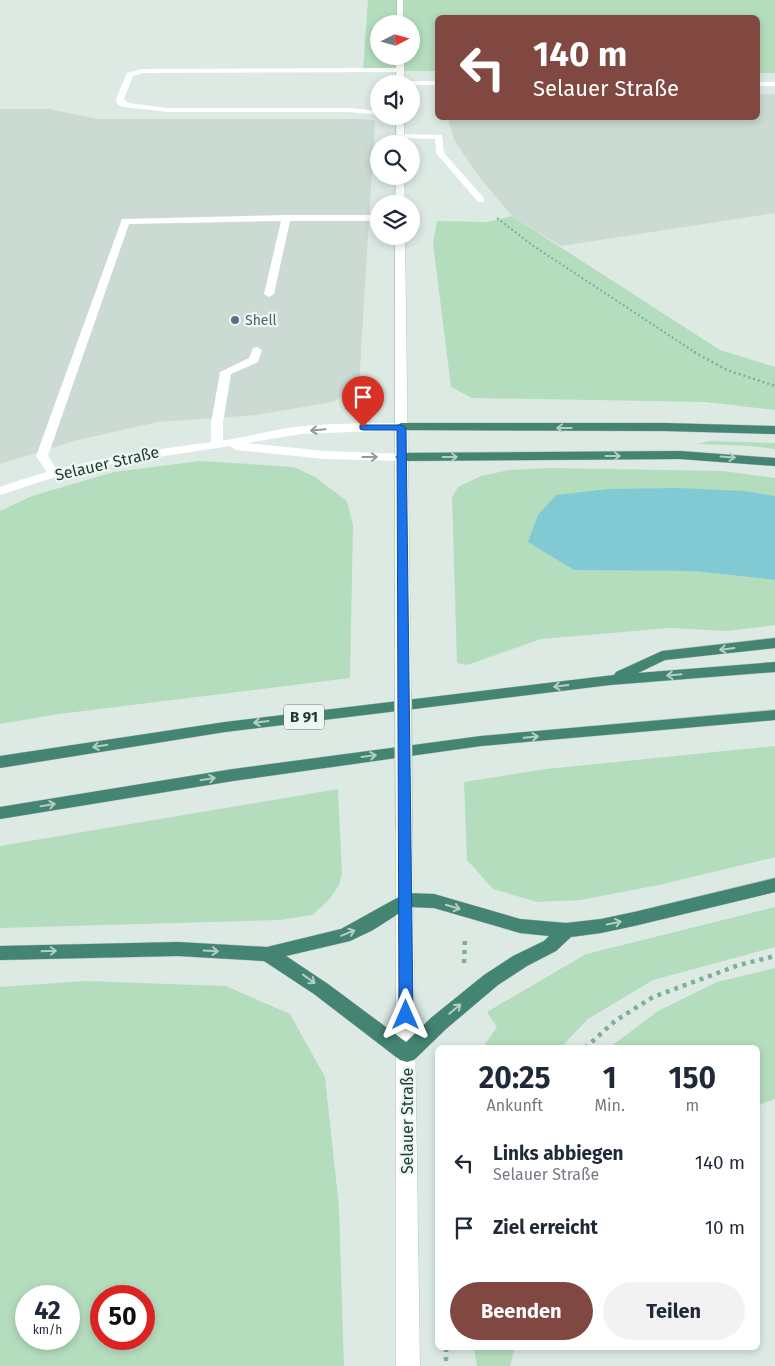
<!DOCTYPE html>
<html lang="de">
<head>
<meta charset="utf-8">
<style>
  :root { --surface:#fff; --page:#f2f2f3; --text:#1f2937; --muted:#747a83; --accent:#814841 }
  body { margin:0; font-family:"Fira Sans",sans-serif; background:var(--page); color:var(--text); height:100vh; display:flex; flex-direction:column; font-size:19px; white-space:nowrap }
  * { box-sizing:border-box; margin:0 }
  p { font-size:16px; color:var(--muted) }
  .icon { flex:none; width:28px; height:28px; fill:none; stroke:currentColor; stroke-width:2; stroke-linecap:round; stroke-linejoin:round }
  .map { position:relative; flex:1; overflow:hidden }
  .sheet { position:absolute; left:435px; top:1045px; width:325px; height:305px; display:flex; flex-direction:column; background:var(--surface); border-radius:8px; box-shadow:0 2px 8px #0003 }
  .sheet>* { flex:none }
  .banner { position:absolute; left:435px; top:15px; width:325px; height:105px; border-radius:8px; box-shadow:0 2px 8px #0003; background:#814841; color:#fff; overflow:hidden }
  .needle { width:32px; rotate:84deg }
  .fabs { position:absolute; left:370px; top:15px; display:grid; gap:10px }
  .fabs a { display:grid; place-items:center; width:50px; height:50px; border-radius:50%; background:var(--surface); box-shadow:0 2px 8px #0003; font-size:25px }
  .speed { position:absolute; left:15px; top:1285px; display:flex; gap:10px; font-size:25px; font-weight:700; text-align:center }
  .speed>* { display:grid; place-content:center; width:65px; height:65px; border-radius:50%; background:var(--surface); box-shadow:0 2px 8px #0003; line-height:1 }
  .speed small { font-size:12px; font-weight:400 }
  .speed .limit { border:8px solid #d22; background:#fff; color:#111 }
  .pin { position:absolute; display:grid; place-items:center; width:42px; height:42px; color:#fff; margin:-51px -21px; border-radius:50% 50% 50% 0; rotate:-45deg; box-shadow:0 0 5px #0007 }
  .pin .icon { rotate:45deg }
  .me { position:absolute; width:55px; margin:-28px; rotate:0deg; stroke-linejoin:round; filter:drop-shadow(0 0 4px #0008) }
  .turn { display:flex; align-items:center; gap:18px; height:105px; padding:0 15px; font-size:22px }
  .turn .icon { width:65px; height:65px; stroke-width:2.5 }
  .turn b { display:block; font-size:35px; line-height:42px }
  .eta { display:flex; justify-content:space-evenly; align-items:center; height:85px; text-align:center }
  .eta b { font-size:30px; font-weight:700; line-height:35px }
  .primary-button { display:flex; gap:10px; margin-top:auto; padding:10px 15px }
  .primary-button a { flex:1; height:58px; border-radius:30px; background:var(--accent); color:#fff; font-size:20px; font-weight:700; line-height:58px; text-align:center }
  .primary-button a+a { background:var(--page); color:var(--text) }
  ul { padding:0; list-style:none }
  li { display:flex; align-items:center; gap:15px; height:65px; padding:0 15px }
  li div { flex:1 }
  li b { display:block; font-size:19px }
  li em { font-style:normal }
  .map>svg:first-child { display:block }
  .built { fill:#cbdad2 }
  .green { fill:#b4ddbd; fill-rule:evenodd }
  .water { fill:#82cad3 }
  .lines { fill:none; stroke-linecap:round; stroke-linejoin:round }
  .secondary-casing { stroke:#b0cabf; stroke-width:1 }
  .trunk-casing { stroke:#bcc4c1; stroke-width:1 }
  .path-far2 { stroke:#7caf9c; stroke-width:2; stroke-dasharray:2 2.5; stroke-linecap:butt }
  .path-far1 { stroke:#7caf9c; stroke-width:2.5; stroke-dasharray:2 3; stroke-linecap:butt }
  .path { stroke:#7caf9c; stroke-width:4.5; stroke-dasharray:4 5; stroke-linecap:butt }
  .service { fill:#fff; fill-rule:evenodd }
  .minor { fill:#fff; fill-rule:evenodd }
  .secondary { fill:#fff; fill-rule:evenodd }
  .trunk { fill:#448472; fill-rule:evenodd }
  .secondary-bridge-casing { stroke:#b0cabf; stroke-width:18; stroke-linecap:butt }
  .secondary-bridge { stroke:#fff; stroke-width:16 }
  .oneway { stroke:#b2cfc5 }
  .oneway2 { stroke:#8e9c98 }
  .route { fill:#1a73e8; stroke:#114b97 }
  .service-dot { fill:#5c6f8a; stroke:#edf7f2; stroke-width:2 }
  .labels { text-anchor:middle; stroke-width:4.5; stroke-linejoin:round; paint-order:stroke }
  .far-service-label { font-size:14px; fill:#4e5e75; stroke:#edf7f2; text-anchor:start }
  .shield { fill:#edf7f2; stroke:#5c736b; stroke-width:1 }
  .shield-label { font-size:15px; font-weight:bold; fill:#1e3a31 }
  .street-label { font-size:16px; fill:#1e3a31; stroke:#edf7f2 }
</style>
</head>
<body>
<div class="map">
<svg width="775" height="1366" viewBox="0 0 775 1366">
  <rect width="100%" height="100%" fill="#ddeae4"/>
  <path class="built" d="M758,94H775V213L561,246L512,216L480,178L454,140L448,118H442H758Z
    M0,109H49L98,119H365L375,121L359,385L333,402L256,415L158,422L78,440L0,464Z"/>
  <path class="green" d="M368,0H775V73H758V18H438L437,71H363ZM379,24H411V56H379Z
    M512,216L720,350L775,367V410L705,402L472,398L451,387L433,243L437,221L487,222Z
    M709,441L775,443V449L751,446L698,444Z
    M200,461L294,467L315,477L347,501L353,525L350,678L59,714L0,724V511L32,496L114,472Z
    M550,468L723,471L775,478V496L745,491L694,571L775,580V625L727,631L670,628L541,639L467,665L457,663L452,497L458,487L481,476L509,470Z
    M775,746V857L659,885L580,900L537,902L493,889L467,860L464,782L546,769Z
    M338,789L342,874L339,885L328,901L312,915L280,920L0,928V846Z
    M775,907V947L653,980L588,1019L561,1047H483L497,1027L487,1012L586,954Z
    M775,968V1099L758,1105V1048L610,1047L658,1011L717,982Z
    M85,981L226,986L290,1014L325,1077L339,1207L344,1366H0V987ZM69,1296V1339H26V1296ZM144,1296V1339H101V1296Z
    M474,1348H515L510,1366H477Z"/>
  <path class="water" d="M679,488L745,491L775,496V580L694,571L574,570L528,542L538,515L556,495L608,489Z"/>
  <g class="lines">
    <defs>
      <path id="secondary" d="M397,0H403V24H397Z
        M396,56H404V84H396Z
        M396,116H404V144H396Z
        M396,176H404L405,204H395Z
        M395,236H405L411,693L408,697H398L395,693Z
        M404,824L410,826L412,830L420,1366H396V830L398,826Z"/>
      <path id="trunk" d="M401,423H665L775,426V434L665,431L397,430L395,427Z
        M680,451L775,458V466L680,459L401,461L395,457L401,453Z
        M775,638V648L665,660L638,673L775,662V672L610,685L225,732L0,768V756L225,722L614,675L616,672L662,651Z
        M775,710V720L481,746L233,781L0,819V807L233,769L481,736Z
        M775,878V892L634,926L601,933L571,937L556,951L527,966L498,985L446,1029L414,1060L407,1062L400,1060L314,994L264,961L178,956L0,960V946L178,942L267,947L341,929L406,893L434,894L520,919L566,923L601,919L634,912ZM409,907L434,908L520,933L549,936L544,941L513,956L484,975L432,1017L406,1042L328,984L286,956L350,941L373,930Z"/>
    </defs>
    <use href="#secondary" class="secondary-casing"/>
    <use href="#trunk" class="trunk-casing"/>
    <path class="path-far2" d="M497,218L532,245L696,353"/>
    <path class="path-far1" d="M694,352L727,370L775,386"/>
    <path class="path" d="M464,963L465,939
      M585,1048L615,1021L653,997L739,965L775,956
      M446,1348V1366"/>
    <path class="service" d="M400,68L404,70L403,72L143,73L133,76L124,99L128,103L168,108H350L379,111V115L350,112H168L124,107L118,105L116,99L127,73L142,69Z
      M397,134L442,135L444,153L484,198V202H478L436,153L435,139L400,138L396,136Z
      M286,215H379V221H290L274,294L269,297L264,294L281,221L129,224L48,456L60,474L58,477H50L36,456L122,219Z
      M257,347L262,350L258,362L231,374L223,423V444L217,448L213,447L211,444V423L220,372L249,358L253,348Z"/>
    <path class="minor" d="M397,81H438V85H411V84H397Z
      M758,82H775V86H758Z
      M401,423L407,427L405,430L301,434L247,443L325,451L405,454L407,457L405,460L401,461L325,459L236,450L230,446L106,465L58,476L0,495V487C72,461 144,451 219,441C242,438 264,432 287,428C325,423 363,423 401,423Z"/>
    <use href="#secondary" class="secondary"/>
    <use href="#trunk" class="trunk"/>
    <defs>
      <path id="secondary-bridge" d="M403,693L404,830"/>
    </defs>
    <use href="#secondary-bridge" class="secondary-bridge-casing"/>
    <use href="#secondary-bridge" class="secondary-bridge"/>
  </g>
  <defs><path id="oneway-shaft" d="M-6 0H5M1.5-3L5.5 0L1.5 3" fill="none" stroke-width="1.6" stroke-linecap="round" stroke-linejoin="round" transform="scale(1.25)"/></defs>
  <g class="oneway">
    <use href="#oneway-shaft" transform="translate(564 428) rotate(180)"/>
    <use href="#oneway-shaft" transform="translate(613 456)"/>
    <use href="#oneway-shaft" transform="translate(450 457)"/>
    <use href="#oneway-shaft" transform="translate(728 457) rotate(4)"/>
    <use href="#oneway-shaft" transform="translate(727 649) rotate(173)"/>
    <use href="#oneway-shaft" transform="translate(674 675) rotate(175)"/>
    <use href="#oneway-shaft" transform="translate(561 686) rotate(173)"/>
    <use href="#oneway-shaft" transform="translate(261 722) rotate(173)"/>
    <use href="#oneway-shaft" transform="translate(531 737) rotate(-5)"/>
    <use href="#oneway-shaft" transform="translate(100 746) rotate(171)"/>
    <use href="#oneway-shaft" transform="translate(369 756) rotate(-8)"/>
    <use href="#oneway-shaft" transform="translate(208 779) rotate(-9)"/>
    <use href="#oneway-shaft" transform="translate(48 805) rotate(-9)"/>
    <use href="#oneway-shaft" transform="translate(453 907) rotate(17)"/>
    <use href="#oneway-shaft" transform="translate(614 923) rotate(-12)"/>
    <use href="#oneway-shaft" transform="translate(348 933) rotate(-22)"/>
    <use href="#oneway-shaft" transform="translate(49 951) rotate(-2)"/>
    <use href="#oneway-shaft" transform="translate(211 951) rotate(3)"/>
    <use href="#oneway-shaft" transform="translate(309 979) rotate(36)"/>
    <use href="#oneway-shaft" transform="translate(455 1009) rotate(-40)"/>
  </g>
  <g class="oneway2">
    <use href="#oneway-shaft" transform="translate(318 430) rotate(175)"/>
    <use href="#oneway-shaft" transform="translate(370 457)"/>
  </g>
  <path class="route" d="M360,425H401L406,428L413,1015L411,1020L406,1021L401,1020L399,1015L397,430H363L360,429Z"/>
  <circle class="service-dot" cx="235" cy="320" r="5"/>
  <g class="labels">
    <g class="far-service-label">
      <text x="245" y="325">Shell</text>
    </g>
    <rect class="shield" x="284" y="704.5" width="40" height="25" rx="4"/>
    <g class="shield-label">
      <text x="304" y="722">B 91</text>
    </g>
    <g class="street-label">
      <text transform="translate(107 463) rotate(-13)" y="6">Selauer Straße</text>
      <text transform="translate(407 1121) rotate(-90)" y="6">Selauer Straße</text>
    </g>
  </g>
</svg>
<div class="fabs">
<a><svg class="needle" viewBox="-14 -14 28 28"><path d="M0-13l5 13h-10z" fill="#e53935"/><path d="M0 13l5-13h-10z" fill="#747a83"/></svg></a>
<a><svg class="icon" aria-label="sound" viewBox="0 0 24 24"><path d="M4 9h4l5-4v14l-5-4H4zM17 9q2 3 0 6"/></svg></a>
<a><svg class="icon" aria-label="search" viewBox="0 0 24 24"><circle cx="10" cy="10" r="6"/><path d="M15 15l6 6"/></svg></a>
<a><svg class="icon" aria-label="layers" viewBox="0 0 24 24"><path d="M12 4l9 5-9 5-9-5zM3 14l9 5 9-5"/></svg></a>
</div>
<div class="speed"><div>42<small>km/h</small></div><div class="limit">50</div></div>
<div class="pin" style="left:363px;top:427px;background:#d93025"><svg class="icon" aria-label="arrive" viewBox="0 0 24 24"><path d="M6 21V4h12l-3 4 3 4H6"/></svg></div>
<svg class="me" style="left:406px;top:1015px" viewBox="-20 -20 40 40"><path d="M0-17L14 15 0 8-14 15z" fill="#1a73e8" stroke="#fff" stroke-width="4"/></svg>
<div class="banner">
<div class="turn"><svg class="icon" aria-label="left" viewBox="0 0 24 24"><path d="M17 20v-9H6M10 6l-5 5 5 5"/></svg><div><b>140 m</b>Selauer Straße</div></div>
</div>
<section class="sheet">
<div class="eta">
<div><b>20:25</b><p>Ankunft</p></div>
<div><b>1</b><p>Min.</p></div>
<div><b>150</b><p>m</p></div>
</div>
<ul>
<li><svg class="icon" aria-label="left" viewBox="0 0 24 24"><path d="M17 20v-9H6M10 6l-5 5 5 5"/></svg><div><b>Links abbiegen</b><p>Selauer Straße</p></div><em>140 m</em></li>
<li><svg class="icon" aria-label="arrive" viewBox="0 0 24 24"><path d="M6 21V4h12l-3 4 3 4H6"/></svg><div><b>Ziel erreicht</b></div><em>10 m</em></li>
</ul>
<div class="primary-button"><a>Beenden</a><a>Teilen</a></div>
</section>
</div>
</body>
</html>
